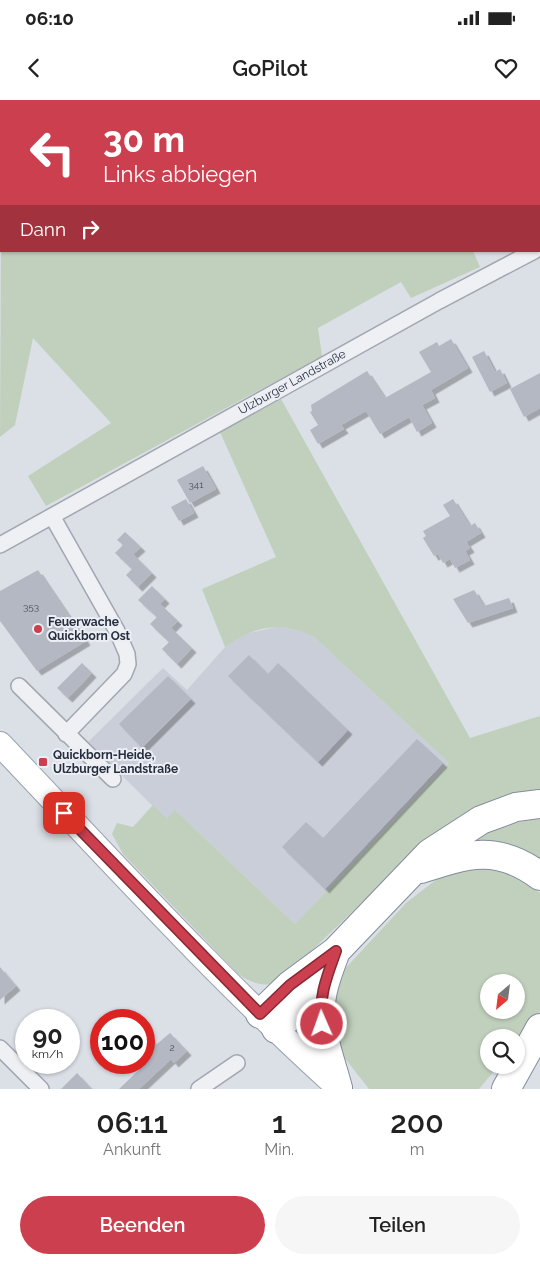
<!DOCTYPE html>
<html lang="de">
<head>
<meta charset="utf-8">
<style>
  :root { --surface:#fff; --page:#f6f6f6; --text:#222; --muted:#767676; --accent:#cc3f4f }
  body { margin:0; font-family:Raleway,sans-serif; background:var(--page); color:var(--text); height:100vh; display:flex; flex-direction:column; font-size:19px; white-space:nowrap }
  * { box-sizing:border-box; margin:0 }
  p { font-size:16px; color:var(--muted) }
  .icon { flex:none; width:28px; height:28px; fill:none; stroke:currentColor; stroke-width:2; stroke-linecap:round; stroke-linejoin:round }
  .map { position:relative; height:989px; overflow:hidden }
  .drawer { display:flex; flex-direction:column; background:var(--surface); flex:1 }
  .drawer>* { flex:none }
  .top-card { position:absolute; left:0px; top:0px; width:540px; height:152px; box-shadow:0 1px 4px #0004; background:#cc3f4f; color:#fff; overflow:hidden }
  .needle { width:32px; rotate:208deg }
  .controls { position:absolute; left:480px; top:874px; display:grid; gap:10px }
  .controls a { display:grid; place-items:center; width:45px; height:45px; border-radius:50%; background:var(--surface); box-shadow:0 1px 4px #0004; font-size:25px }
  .speed { position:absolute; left:15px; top:909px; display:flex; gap:10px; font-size:25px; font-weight:700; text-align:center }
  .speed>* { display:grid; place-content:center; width:65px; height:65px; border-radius:50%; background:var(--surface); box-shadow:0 1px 4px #0004; line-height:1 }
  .speed small { font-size:12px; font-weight:400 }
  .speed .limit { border:8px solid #d22; background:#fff; color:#111 }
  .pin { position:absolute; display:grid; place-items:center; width:42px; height:42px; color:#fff; margin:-21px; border-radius:10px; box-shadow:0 2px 8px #0006 }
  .me { position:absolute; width:55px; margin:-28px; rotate:358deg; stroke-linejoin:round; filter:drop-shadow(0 0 4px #0008) }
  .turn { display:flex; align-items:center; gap:18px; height:105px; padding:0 20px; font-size:22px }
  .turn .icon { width:65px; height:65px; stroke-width:2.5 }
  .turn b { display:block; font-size:35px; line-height:42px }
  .then { display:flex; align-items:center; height:48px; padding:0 20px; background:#0003; gap:10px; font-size:19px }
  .eta { display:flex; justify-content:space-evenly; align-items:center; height:85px; text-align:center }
  .eta b { font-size:30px; font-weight:600; line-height:35px }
  .cta { display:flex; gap:10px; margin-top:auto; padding:10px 20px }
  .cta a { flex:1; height:58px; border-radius:30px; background:var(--accent); color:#fff; font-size:20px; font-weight:600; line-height:58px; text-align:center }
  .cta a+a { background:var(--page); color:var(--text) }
  .status { display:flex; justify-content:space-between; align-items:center; height:35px; padding:0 25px; background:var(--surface); direction:ltr }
  .status svg { height:14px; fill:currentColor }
  header { display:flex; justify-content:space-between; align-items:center; height:65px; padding:0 20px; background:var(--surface); font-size:22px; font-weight:600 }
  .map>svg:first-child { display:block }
  .built { fill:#caced8 }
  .green { fill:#c1d0bd; fill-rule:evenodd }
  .building { fill:#b3b8c2; filter:url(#shadow) }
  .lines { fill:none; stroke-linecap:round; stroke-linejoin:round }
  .minor-casing { stroke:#a1a6b0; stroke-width:18 }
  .primary-casing { stroke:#9ba3b1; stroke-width:26 }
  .motorway-casing { stroke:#838c9c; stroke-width:30 }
  .minor { stroke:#eef0f4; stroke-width:15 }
  .primary { stroke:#fff; stroke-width:24 }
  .motorway { stroke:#fff; stroke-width:28 }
  .route-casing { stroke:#852933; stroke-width:12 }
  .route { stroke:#cc3f4f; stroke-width:9 }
  .poi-dot { fill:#cc3f4f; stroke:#ebeef4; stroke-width:2 }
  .labels { text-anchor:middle; stroke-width:4; stroke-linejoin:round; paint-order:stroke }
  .number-label { font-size:10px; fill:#49505e }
  .street-label { font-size:12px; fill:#262d3c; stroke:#ebeef4 }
  .poi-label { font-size:12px; font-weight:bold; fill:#262d3c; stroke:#ebeef4; text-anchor:start }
</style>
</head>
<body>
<div class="status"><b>06:10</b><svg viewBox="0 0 49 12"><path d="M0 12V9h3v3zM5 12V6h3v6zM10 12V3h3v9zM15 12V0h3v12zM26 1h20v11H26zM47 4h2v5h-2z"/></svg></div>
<header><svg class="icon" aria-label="back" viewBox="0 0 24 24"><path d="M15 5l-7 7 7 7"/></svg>GoPilot<svg class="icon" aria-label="heart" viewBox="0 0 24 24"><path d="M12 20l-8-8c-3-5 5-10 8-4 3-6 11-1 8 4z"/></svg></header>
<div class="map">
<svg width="540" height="989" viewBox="0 0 540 989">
  <defs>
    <filter id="shadow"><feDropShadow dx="4.5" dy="4.5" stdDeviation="0" flood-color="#0004"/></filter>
  </defs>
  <rect width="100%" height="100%" fill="#dbdfe6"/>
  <path class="built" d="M276,527L299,528L314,537L449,663L295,824L176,711L167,720L88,642L163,568L187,590L225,547L240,535Z"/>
  <path class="green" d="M1,131V151H473L480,167L411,198L401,182L318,228L322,256L46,406L28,376L111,323L33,238L15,325L0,337Z
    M281,299L470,638L540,616V692L421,746L281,880C266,889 250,883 237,873L123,754L112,734L117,723L133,727L153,705L167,719L175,710L295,824L449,663L314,537C283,520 252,526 225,547L202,489L276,457L220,332Z
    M540,718V766L471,746L475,731Z
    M464,767L511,771L540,793V911L516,945V938H489V965H499L479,989H369L344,957L328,919L342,872L406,803L441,776ZM489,882H516V910H489Z"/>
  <path class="building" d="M451,239L468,268L431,290L435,298L422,305L432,323L417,332L409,317L380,334L366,311L341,325L344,329L318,344L310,330L318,325L310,312L312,311L311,305L367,271L385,298L431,272L419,252L437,242L439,246Z
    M484,251L495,272L500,269L507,283L490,292L472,257Z
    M540,273V308L524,317L510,289Z
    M203,366L216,389L190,403L177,380Z
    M186,399L194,413L179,421L171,407Z
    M453,399L470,426L475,423L481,433L466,442L470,448L465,451L470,460L455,468L450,459L443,463L438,454L434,456L423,438L426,436L423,431L450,416L443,405Z
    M125,432L141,447L133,454L152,473L138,487L126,475L132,469L115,453L123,445L117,440Z
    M38,470L86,541L37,571L0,521V491Z
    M152,486L165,499L160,504L178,521L171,528L192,548L177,564L162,549L169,542L150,524L157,517L138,500Z
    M474,490L484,506L509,498L513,508L468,523L453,499Z
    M249,555L268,574L278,563L348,630L318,662L228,576Z
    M82,563L92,573L68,598L57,588Z
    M168,576L191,599L142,648L119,624Z
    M417,639L443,663L325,789L282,747L306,722L323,738Z
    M0,867L16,886L0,900Z
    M170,933L187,951L174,963L171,959L139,989H119L144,965V950L154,941L157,944Z
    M77,973L92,989H61Z"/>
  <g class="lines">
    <defs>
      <path id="minor" d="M52,416L117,531L127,554L128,564L124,574L66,634
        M0,445L439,201L534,151
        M19,586L113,679
        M0,948L41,989
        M199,989L237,963"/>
      <path id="primary" d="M0,644C111,761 220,881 340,989"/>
      <path id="motorway" d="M421,769C467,754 497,744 540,776
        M336,851C330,868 322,885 321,904C319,932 331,961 338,988
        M260,914L290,885L336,851L430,753L481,720L516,707L540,704
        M276,929L324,886
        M506,989L540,928"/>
    </defs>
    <use href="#minor" class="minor-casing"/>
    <use href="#primary" class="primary-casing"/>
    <use href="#motorway" class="motorway-casing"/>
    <use href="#minor" class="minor"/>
    <use href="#primary" class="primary"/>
    <use href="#motorway" class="motorway"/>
  </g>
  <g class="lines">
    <defs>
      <path id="route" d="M64,713L260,914L290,885L336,851C327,876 318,898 322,924"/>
    </defs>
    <use href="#route" class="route-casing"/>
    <use href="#route" class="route"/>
  </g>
  <g class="poi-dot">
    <circle cx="38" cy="529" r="5"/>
    <rect x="38" y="657" width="10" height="10" rx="2.5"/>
  </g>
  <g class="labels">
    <g class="number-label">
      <text x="196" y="388">341</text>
      <text x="31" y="510">353</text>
      <text x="172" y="951">2</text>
    </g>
    <g class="street-label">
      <text transform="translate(292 282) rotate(-29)" y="4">Ulzburger Landstraße</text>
    </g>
    <g class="poi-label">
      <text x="48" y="526">Feuerwache<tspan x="48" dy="14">Quickborn Ost</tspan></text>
      <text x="53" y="659">Quickborn-Heide,<tspan x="53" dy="14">Ulzburger Landstraße</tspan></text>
    </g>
  </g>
</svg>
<div class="controls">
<a><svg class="needle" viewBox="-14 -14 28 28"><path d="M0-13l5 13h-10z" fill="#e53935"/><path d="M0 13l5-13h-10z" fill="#767676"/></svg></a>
<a><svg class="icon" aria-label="search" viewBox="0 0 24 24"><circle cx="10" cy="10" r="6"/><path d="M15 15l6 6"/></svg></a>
</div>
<div class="speed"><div>90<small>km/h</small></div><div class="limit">100</div></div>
<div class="pin" style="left:64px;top:713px;background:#d93025"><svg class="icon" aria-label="arrive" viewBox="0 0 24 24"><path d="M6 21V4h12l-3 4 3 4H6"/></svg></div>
<svg class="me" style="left:322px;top:924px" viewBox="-20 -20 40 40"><circle r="17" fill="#cc3f4f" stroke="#fff" stroke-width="3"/><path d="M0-11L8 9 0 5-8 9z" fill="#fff"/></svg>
<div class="top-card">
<div class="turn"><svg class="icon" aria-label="left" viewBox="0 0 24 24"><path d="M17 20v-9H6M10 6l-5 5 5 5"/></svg><div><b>30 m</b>Links abbiegen</div></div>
<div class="then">Dann<svg class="icon" aria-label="right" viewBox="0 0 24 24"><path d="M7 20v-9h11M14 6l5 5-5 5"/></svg></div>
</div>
</div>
<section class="drawer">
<div class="eta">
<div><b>06:11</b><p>Ankunft</p></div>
<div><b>1</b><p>Min.</p></div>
<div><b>200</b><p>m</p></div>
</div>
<div class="cta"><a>Beenden</a><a>Teilen</a></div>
</section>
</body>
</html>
